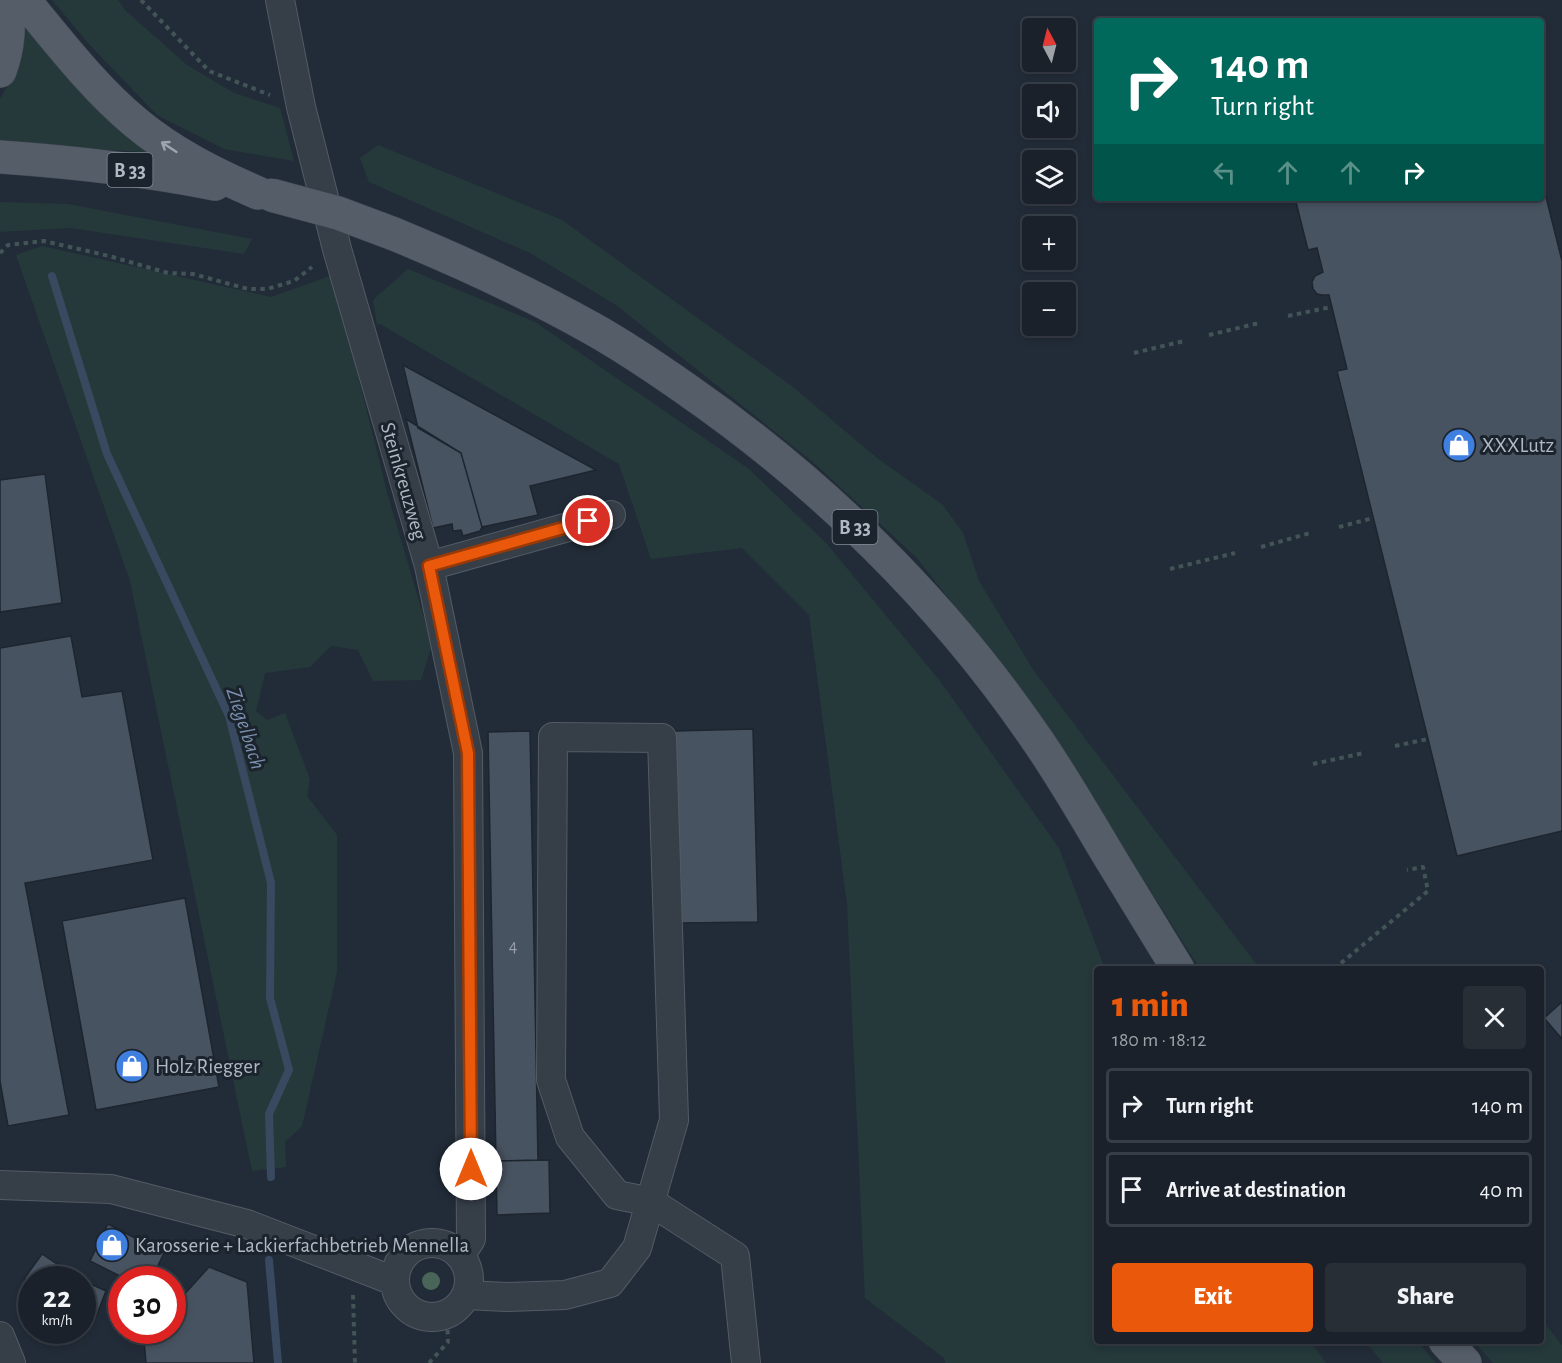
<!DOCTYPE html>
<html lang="en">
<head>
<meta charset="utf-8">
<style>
  :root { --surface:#1a212a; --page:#272e36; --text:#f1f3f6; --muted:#9fa3a8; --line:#383e47; --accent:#ea580c }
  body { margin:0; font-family:"Alegreya Sans",sans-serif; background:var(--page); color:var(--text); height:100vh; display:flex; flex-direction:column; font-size:22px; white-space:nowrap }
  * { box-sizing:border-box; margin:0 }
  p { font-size:20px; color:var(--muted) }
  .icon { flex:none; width:33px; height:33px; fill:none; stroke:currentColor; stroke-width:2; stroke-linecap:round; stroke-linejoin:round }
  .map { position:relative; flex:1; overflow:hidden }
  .side { position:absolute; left:1094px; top:966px; width:450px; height:378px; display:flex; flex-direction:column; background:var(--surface); border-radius:6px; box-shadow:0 3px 9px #0003,0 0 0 2px var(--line) }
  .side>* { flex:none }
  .hud { position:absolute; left:1094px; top:18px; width:450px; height:183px; border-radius:6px; box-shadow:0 3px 9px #0003,0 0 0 2px var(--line); background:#00695c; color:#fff; overflow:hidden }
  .needle { width:39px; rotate:353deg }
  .tools { position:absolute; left:1022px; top:18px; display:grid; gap:12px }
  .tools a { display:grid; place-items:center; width:54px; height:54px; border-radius:6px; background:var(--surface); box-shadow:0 3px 9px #0003,0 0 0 2px var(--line); font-size:30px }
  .speed { position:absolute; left:18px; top:1266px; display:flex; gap:12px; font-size:30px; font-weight:700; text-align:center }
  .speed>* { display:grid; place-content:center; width:78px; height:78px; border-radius:50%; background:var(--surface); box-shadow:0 3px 9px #0003,0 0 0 2px var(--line); line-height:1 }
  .speed small { font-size:15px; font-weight:400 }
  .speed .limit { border:9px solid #d22; background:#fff; color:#111 }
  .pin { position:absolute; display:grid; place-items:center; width:51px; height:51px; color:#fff; margin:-26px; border:3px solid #fff; border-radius:50%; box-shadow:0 2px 6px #0007 }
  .me { position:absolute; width:66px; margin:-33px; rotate:0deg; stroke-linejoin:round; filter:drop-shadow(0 0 4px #0008) }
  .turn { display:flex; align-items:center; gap:21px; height:126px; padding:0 18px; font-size:27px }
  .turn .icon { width:78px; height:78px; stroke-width:2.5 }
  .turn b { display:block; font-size:42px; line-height:51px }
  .lanes { display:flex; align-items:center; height:57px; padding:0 18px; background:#0003; justify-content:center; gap:30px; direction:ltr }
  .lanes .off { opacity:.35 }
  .round { display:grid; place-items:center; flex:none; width:63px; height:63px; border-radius:6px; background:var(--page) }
  .summary { display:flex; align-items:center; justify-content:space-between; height:102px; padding:0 18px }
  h1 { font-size:36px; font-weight:800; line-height:45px; color:var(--accent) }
  .button { display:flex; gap:12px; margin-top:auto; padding:12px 18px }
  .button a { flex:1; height:69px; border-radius:6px; background:var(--accent); color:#fff; font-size:24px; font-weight:800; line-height:69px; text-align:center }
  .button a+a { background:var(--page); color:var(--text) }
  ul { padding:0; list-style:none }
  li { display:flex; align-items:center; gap:18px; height:75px; margin:0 12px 9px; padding:0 6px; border:3px solid var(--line); border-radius:6px }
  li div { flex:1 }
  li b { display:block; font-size:22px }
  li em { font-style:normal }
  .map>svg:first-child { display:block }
  .green { fill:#25393a }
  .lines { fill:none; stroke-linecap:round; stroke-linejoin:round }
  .stream { stroke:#394960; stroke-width:8 }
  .building { fill:#485361; stroke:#1d252f; stroke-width:1.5 }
  .minor-casing { stroke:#535b66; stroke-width:30 }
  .major-casing { stroke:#3f4751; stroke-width:34 }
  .path { stroke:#425456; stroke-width:4; stroke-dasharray:4.5 4.5; stroke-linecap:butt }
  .minor { stroke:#363e48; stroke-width:28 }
  .major { stroke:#545d68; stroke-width:33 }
  .major-bridge-casing { stroke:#3f4751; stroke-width:34; stroke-linecap:butt }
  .major-bridge { stroke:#545d68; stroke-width:33 }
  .tree { fill:#496558 }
  .oneway { stroke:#9ea6b2 }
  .route-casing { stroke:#983908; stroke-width:15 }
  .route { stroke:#ea580c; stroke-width:10 }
  .labels { text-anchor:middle; stroke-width:6; stroke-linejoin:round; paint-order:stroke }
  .number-label { font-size:18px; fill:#969fab }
  .shield { fill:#1b232d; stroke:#838b97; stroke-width:1.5 }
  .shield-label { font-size:20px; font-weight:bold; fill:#b0b8c4 }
  .poi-label { font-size:21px; fill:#b0b8c4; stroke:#1b232d; text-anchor:start }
  .street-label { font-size:21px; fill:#b0b8c4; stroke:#1b232d }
  .water-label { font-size:22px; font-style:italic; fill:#7a8fab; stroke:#1b232d }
</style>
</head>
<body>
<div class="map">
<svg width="1562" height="1363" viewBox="0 0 1562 1363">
  <rect width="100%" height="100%" fill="#222c38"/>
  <path class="green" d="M52,0H118L126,11L187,65L234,93L280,108L294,161L224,149L157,115L88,43Z
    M16,2L158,153L0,143V99L12,79Z
    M378,145L562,220L793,387L877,458L943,505L963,533L979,581L1034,671L1260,969H1200L1032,704L916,557L814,463L616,305L530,253L369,182L360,158Z
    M0,202L68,204L252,239L244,254L71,228L0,232Z
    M42,246L271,297L333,275L388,496L432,645L421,680L373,681L358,650L331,646L310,667L265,673L256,711L267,720L285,713L310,779L307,796L337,835V972L302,1126L285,1142L286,1167L252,1171L130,581L16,255Z
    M408,269L535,322L749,469L827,544L940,681L1059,848L1105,969H1096V1341H1310L1326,1363H945L944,1358L865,1298L847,904L809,615L742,548L651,559L619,464L380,324L377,325L373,300Z
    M1541,1319L1562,1345V1363H1493L1474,1341H1540Z
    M1365,1341H1417L1436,1363H1383Z"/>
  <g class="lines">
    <path class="stream" d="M52,276L107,454L229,716L271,883L270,998L289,1070L269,1114L271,1177
      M269,1260L278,1363"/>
  </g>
  <path class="building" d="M1540,173L1562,261V831L1457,856L1337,371L1347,369L1329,295H1322L1317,294L1313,289L1312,282L1315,276L1323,272L1317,248L1308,250L1295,198H1540Z
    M403,365L596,470L530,486L538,515L482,527L461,453L418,428Z
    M406,419L461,453L482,527L480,531L463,536L461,530L453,531L452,524L433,528Z
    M45,474L62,603L0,612V480Z
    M71,636L82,697L122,691L153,860L25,883L69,1115L8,1126L0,1081V648Z
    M753,729L758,922L680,923L675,731Z
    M530,731L538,1160L496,1161L488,732Z
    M185,898L219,1087L96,1110L62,921Z
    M1562,1002V1039L1544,1018Z
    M549,1160L550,1213L497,1215L496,1161Z
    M108,1224L164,1253L151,1280H128L90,1261Z
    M42,1254L81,1280H32V1284L24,1279Z
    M209,1267L247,1282L254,1363H146L144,1340L153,1330H172V1308Z
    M82,1280L106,1291L94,1322L82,1317Z"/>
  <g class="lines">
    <defs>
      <path id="minor" d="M280,0L301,107L337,249L429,566L468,753L471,1239L460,1256
        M429,566L611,515
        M0,1185L111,1189L247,1224L394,1281
        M395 1280a37 37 0 1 1 74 0a37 37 0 1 1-74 0Z
        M466,1295L506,1297L565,1295L610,1283L637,1248L674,1120L662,738L553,737L551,1080L570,1137L617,1195L651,1202L735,1256L746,1363
        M0,1336L11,1363"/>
      <path id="major" d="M24,0C59,42 93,87 135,122C172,153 214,174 258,193
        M0,71C9,46 10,25 6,0
        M0,157C72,162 144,170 215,184
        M394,234C462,262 529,293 593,329C625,347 656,368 686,389C820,482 940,599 1033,734C1062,775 1086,818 1112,861C1134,897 1156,933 1178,969
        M1445,1341L1465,1363"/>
    </defs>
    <use href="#minor" class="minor-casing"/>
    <use href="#major" class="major-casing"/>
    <path class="path" d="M141,0L209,71L270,95
      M0,253L8,245L44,241L109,256L168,273L193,274L248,289H267L294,281L312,267
      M1288,316L1331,307
      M1209,335L1259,323
      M1134,353L1184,341
      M1339,527L1373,518
      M1261,547L1310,533
      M1170,569L1235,553
      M1395,746L1428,739
      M1313,764L1364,753
      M1334,969L1428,891L1423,867L1407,870
      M353,1295L355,1363
      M429,1363L448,1342L447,1315"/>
    <use href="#minor" class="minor"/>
    <use href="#major" class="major"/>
    <defs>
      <path id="major-bridge" d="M271,195L338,213L394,234"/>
    </defs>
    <use href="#major-bridge" class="major-bridge-casing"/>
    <use href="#major-bridge" class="major-bridge"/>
  </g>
  <circle class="tree" cx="431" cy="1281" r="9"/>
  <defs><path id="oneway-shaft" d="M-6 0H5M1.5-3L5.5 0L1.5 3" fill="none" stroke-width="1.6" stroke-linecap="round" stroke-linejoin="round" transform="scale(1.5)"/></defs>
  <use class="oneway" href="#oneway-shaft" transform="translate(169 147) rotate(-147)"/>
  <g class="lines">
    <defs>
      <path id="route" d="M471,1169L468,753L429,566L588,521"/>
    </defs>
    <use href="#route" class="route-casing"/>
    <use href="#route" class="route"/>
  </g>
  <defs>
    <symbol id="shop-disc" viewBox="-11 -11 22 22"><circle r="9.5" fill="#3f7fe0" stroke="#1b232d"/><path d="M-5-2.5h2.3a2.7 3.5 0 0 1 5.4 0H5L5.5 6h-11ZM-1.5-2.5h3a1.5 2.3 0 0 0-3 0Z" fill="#fff"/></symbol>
  </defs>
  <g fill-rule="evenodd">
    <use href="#shop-disc" x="1440" y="426" width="38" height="38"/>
    <use href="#shop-disc" x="113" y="1047" width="38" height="38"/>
    <use href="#shop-disc" x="93" y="1226" width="38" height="38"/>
  </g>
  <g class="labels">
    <g class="number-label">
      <text x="513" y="952">4</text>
    </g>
    <g class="shield">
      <rect x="107.5" y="153" width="45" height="34" rx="4.5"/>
      <rect x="832.5" y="510" width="45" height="34" rx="4.5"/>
    </g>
    <g class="shield-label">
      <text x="130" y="177">B 33</text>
      <text x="855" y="534">B 33</text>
    </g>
    <g class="poi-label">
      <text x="1482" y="452">XXXLutz</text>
      <text x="155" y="1073">Holz Riegger</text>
      <text x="135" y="1252">Karosserie + Lackierfachbetrieb Mennella</text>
    </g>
    <g class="street-label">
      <text transform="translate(404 481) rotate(74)" y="7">Steinkreuzweg</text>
    </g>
    <g class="water-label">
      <text transform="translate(247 728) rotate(72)" y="8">Ziegelbach</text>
    </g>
  </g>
</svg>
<div class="tools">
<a><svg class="needle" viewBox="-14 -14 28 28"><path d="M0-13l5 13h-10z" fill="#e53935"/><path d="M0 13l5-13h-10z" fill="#9fa3a8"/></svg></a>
<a><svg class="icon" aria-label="sound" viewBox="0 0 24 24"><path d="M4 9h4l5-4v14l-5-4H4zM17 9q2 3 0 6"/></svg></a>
<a><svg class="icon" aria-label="layers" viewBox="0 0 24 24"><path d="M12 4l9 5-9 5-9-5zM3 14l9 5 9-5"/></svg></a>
<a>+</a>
<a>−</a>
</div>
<div class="speed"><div>22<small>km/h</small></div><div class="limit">30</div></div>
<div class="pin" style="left:588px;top:521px;background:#d93025"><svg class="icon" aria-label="arrive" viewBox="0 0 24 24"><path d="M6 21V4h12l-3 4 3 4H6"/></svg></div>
<svg class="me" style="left:471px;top:1169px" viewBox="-20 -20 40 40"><circle r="19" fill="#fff"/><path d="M0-13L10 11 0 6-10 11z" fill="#ea580c"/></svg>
<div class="hud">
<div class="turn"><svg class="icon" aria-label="right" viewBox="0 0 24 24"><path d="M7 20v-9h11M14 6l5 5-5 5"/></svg><div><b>140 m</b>Turn right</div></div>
<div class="lanes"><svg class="icon off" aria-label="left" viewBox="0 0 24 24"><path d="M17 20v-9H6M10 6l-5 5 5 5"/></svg><svg class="icon off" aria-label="ahead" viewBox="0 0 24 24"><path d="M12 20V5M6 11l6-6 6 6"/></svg><svg class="icon off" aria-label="ahead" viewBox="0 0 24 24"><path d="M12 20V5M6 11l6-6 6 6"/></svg><svg class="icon" aria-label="right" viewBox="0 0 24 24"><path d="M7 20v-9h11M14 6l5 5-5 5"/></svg></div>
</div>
<section class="side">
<div class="summary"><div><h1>1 min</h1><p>180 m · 18:12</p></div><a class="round"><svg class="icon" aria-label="close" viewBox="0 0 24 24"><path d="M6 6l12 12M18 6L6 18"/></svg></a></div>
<ul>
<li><svg class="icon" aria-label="right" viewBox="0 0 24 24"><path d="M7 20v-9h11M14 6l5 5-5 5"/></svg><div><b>Turn right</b></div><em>140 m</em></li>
<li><svg class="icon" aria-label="arrive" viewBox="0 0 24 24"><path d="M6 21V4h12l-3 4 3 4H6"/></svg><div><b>Arrive at destination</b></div><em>40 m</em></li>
</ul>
<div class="button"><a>Exit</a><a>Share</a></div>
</section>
</div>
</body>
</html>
